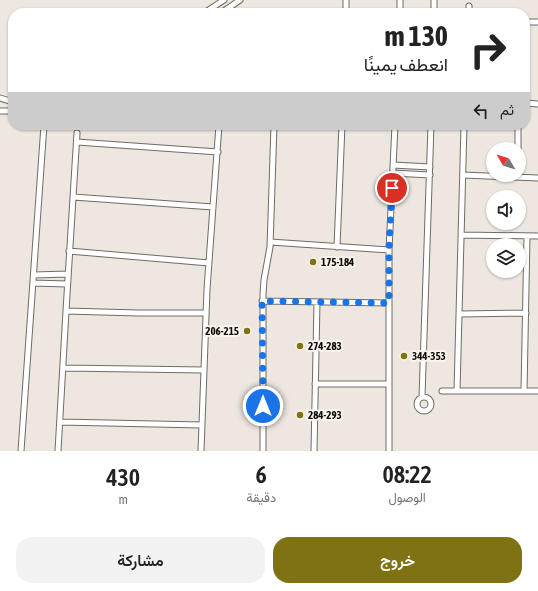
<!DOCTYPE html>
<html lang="ar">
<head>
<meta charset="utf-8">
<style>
  :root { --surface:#fff; --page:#f2f2f2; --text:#222; --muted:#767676; --accent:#7f7213 }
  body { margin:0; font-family:"Asap Condensed",Vazirmatn,sans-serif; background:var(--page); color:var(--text); direction:rtl; height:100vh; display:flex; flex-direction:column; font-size:15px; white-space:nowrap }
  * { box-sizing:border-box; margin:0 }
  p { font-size:13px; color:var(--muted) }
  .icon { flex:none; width:22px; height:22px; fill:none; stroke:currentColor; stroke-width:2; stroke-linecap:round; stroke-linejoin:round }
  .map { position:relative; height:451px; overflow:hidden; direction:ltr }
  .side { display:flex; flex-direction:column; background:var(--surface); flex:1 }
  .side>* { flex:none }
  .banner { position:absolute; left:8px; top:8px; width:522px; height:122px; border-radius:16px; box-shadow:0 1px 3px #0004; direction:rtl; background:#fff; color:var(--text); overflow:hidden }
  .needle { width:26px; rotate:308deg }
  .tools { position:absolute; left:486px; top:142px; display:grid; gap:8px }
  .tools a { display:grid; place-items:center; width:40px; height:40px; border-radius:50%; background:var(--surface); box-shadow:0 1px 3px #0004; font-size:20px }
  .pin { position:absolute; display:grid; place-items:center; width:34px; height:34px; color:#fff; margin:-17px; border:2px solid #fff; border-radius:50%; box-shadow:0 1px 4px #0007 }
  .me { position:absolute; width:44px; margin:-22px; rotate:0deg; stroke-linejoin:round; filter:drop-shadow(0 0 3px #0008) }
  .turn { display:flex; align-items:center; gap:14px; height:84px; padding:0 16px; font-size:18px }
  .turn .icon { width:52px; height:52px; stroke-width:2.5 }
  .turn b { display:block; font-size:28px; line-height:34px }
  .then { display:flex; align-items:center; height:38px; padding:0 16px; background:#0003; gap:8px; font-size:15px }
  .eta { display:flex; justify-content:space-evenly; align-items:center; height:68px; text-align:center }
  .eta b { font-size:24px; font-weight:600; line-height:28px }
  .primary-button { display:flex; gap:8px; margin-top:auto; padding:8px 16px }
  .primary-button a { flex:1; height:46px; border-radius:16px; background:var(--accent); color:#fff; font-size:16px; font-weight:600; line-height:46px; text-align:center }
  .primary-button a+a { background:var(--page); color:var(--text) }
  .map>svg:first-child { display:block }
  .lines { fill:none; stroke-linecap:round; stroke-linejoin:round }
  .street-casing { stroke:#706b65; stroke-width:7 }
  .street { stroke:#fff; stroke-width:5 }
  .route { stroke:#1a73e8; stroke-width:7; stroke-dasharray:0 12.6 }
  .poi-dot { fill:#7f7213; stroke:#faf4ed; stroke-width:1.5 }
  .labels { text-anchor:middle; stroke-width:4; stroke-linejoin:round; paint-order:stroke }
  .poi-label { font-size:11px; font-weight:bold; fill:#0f0d0b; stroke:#faf4ed; text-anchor:start }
</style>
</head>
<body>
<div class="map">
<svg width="538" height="451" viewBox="0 0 538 451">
  <rect width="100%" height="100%" fill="#ede7e0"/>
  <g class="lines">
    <defs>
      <path id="street" d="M346,12L379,13
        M204,13L224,0
        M221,13L240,0
        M346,13V0
        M400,13V0
        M434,13V0
        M469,13V6
        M525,22H538
        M0,98L13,102
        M525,103L538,104
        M0,111H13
        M77,142L218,152
        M518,149V125
        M393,165L430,167
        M393,173L430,175
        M463,175L538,178
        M73,197L213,207
        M461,235L538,236
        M270,242L389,250
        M337,247L342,125
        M69,251L209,263
        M34,275L68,274
        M33,283L67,284
        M262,301L389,303
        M66,311L77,133
        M459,314L526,313
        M63,368L204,370
        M315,384H389
        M442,391H538
        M457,391L464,125
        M524,391L527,236
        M422,397L431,125
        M417 404a7 7 0 1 1 14 0a7 7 0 1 1-14 0Z
        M60,422L202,425
        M21,451L44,125
        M58,451L66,311L138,313H206
        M201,451L207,289L219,125
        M263,451V294L264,280L270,247L274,125
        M314,451L317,302
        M389,451V250L395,125"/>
    </defs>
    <use href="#street" class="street-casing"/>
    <use href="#street" class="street"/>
  </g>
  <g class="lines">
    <path class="route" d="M263,406L262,301L389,303V250L392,188"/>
  </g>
  <g class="poi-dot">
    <circle cx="313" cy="262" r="4"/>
    <circle cx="247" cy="331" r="4"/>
    <circle cx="300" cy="346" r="4"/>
    <circle cx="404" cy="356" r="4"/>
    <circle cx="300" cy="415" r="4"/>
  </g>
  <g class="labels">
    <g class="poi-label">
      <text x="321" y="266">175-184</text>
      <text x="239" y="335" text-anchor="end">206-215</text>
      <text x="308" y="350">274-283</text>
      <text x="412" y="360">344-353</text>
      <text x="308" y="419">284-293</text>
    </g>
  </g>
</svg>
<div class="tools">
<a><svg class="needle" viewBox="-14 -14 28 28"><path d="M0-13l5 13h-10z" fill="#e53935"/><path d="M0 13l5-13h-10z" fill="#767676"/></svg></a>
<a><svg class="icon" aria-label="sound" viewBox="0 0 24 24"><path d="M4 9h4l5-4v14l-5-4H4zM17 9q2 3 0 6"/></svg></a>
<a><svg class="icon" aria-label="layers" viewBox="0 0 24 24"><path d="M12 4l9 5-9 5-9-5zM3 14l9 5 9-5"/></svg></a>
</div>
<div class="pin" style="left:392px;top:188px;background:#d93025"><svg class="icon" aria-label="arrive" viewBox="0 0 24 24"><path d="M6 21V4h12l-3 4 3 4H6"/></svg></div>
<svg class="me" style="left:263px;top:406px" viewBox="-20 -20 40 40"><circle r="17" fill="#1a73e8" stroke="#fff" stroke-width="3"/><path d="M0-11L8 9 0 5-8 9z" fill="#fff"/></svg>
<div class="banner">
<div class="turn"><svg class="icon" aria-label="right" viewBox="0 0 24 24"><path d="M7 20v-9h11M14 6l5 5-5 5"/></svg><div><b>130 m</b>انعطف يمينًا</div></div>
<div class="then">ثم<svg class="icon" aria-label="left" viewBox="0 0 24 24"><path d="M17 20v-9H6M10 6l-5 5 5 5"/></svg></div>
</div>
</div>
<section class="side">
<div class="eta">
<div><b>08:22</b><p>الوصول</p></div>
<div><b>6</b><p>دقيقة</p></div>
<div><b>430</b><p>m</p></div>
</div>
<div class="primary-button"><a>خروج</a><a>مشاركة</a></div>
</section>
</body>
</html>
